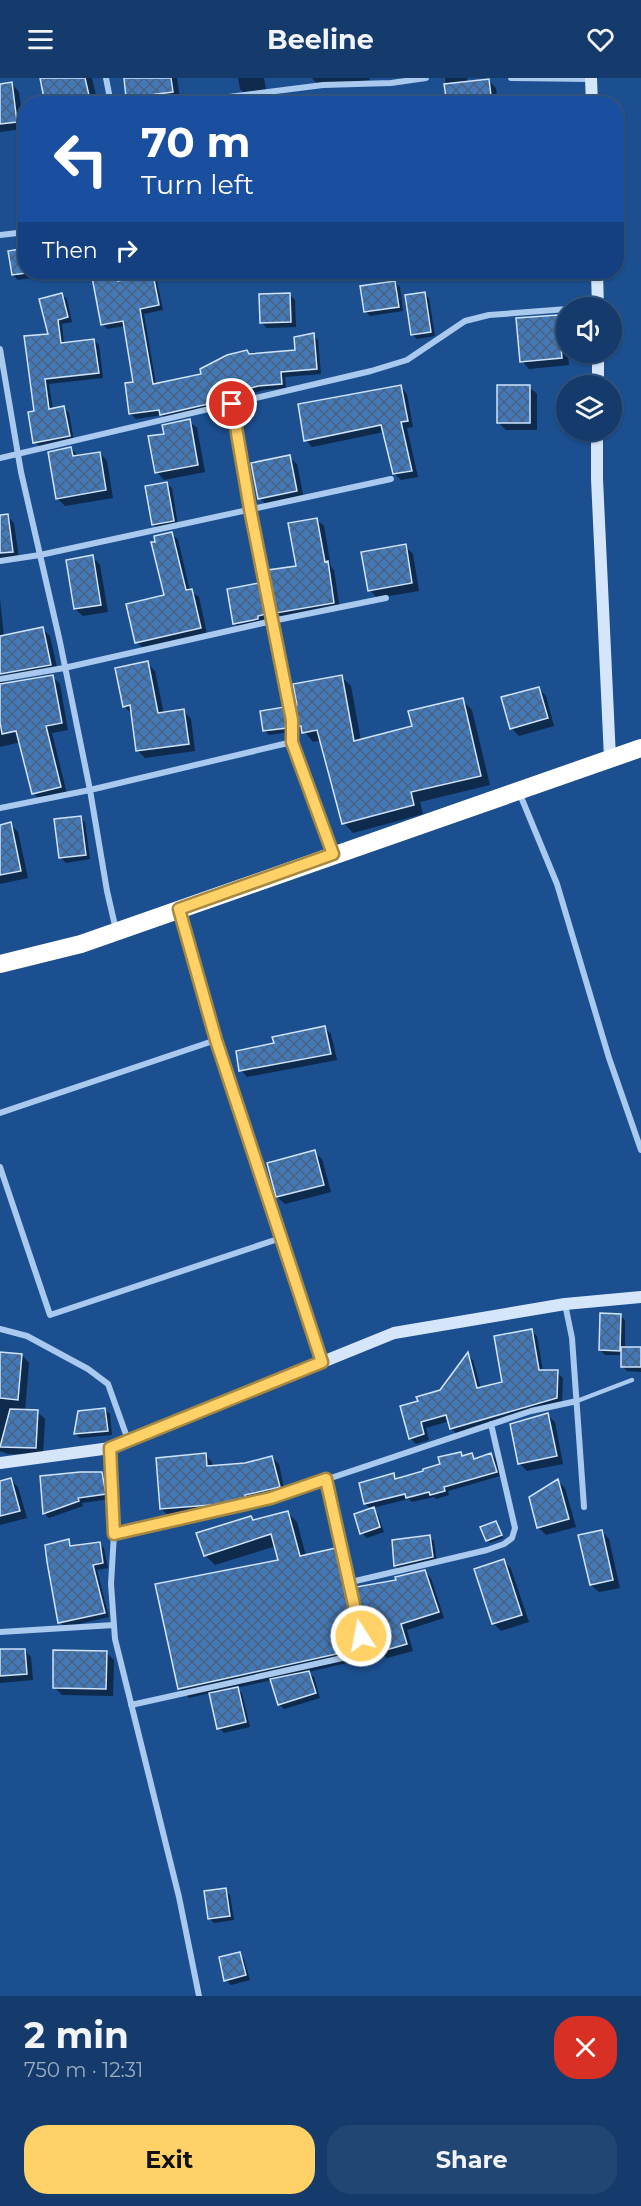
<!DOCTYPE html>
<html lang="en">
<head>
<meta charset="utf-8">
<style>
  :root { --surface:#143b6b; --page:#214673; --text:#f1f3f6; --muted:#9dadc1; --line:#33557e; --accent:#ffd166 }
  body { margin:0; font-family:Montserrat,sans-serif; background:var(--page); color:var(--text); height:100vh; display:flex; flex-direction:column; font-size:22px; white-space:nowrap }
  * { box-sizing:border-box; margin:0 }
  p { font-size:20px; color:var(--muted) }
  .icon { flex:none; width:33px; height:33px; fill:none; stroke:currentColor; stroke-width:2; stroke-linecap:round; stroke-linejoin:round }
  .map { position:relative; height:1918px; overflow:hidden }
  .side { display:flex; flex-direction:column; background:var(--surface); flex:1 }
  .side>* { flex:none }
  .top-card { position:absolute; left:18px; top:18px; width:606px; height:183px; border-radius:24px; box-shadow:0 2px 4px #0004,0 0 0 2px var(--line); background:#1a4fa0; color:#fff; overflow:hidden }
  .fabs { position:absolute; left:556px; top:219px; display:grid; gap:12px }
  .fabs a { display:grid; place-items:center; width:66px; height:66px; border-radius:50%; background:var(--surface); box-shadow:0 2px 4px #0004,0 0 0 2px var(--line); font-size:30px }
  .pin { position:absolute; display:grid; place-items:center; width:51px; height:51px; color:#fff; margin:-26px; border:3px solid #fff; border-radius:50%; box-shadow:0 2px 6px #0007 }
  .me { position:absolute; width:66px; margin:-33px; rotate:349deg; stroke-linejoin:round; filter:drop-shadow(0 0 4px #0008) }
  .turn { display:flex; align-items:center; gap:21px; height:126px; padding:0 24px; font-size:27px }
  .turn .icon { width:78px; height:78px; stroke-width:2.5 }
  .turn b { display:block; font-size:42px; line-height:51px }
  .then { display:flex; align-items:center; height:57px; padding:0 24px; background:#0003; gap:12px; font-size:22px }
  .round { display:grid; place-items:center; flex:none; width:63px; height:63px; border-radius:24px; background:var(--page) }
  .summary { display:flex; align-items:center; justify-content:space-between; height:102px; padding:0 24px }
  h1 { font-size:36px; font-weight:700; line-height:45px }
  .cta { display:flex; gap:12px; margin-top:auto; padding:12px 24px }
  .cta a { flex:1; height:69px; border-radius:24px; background:var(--accent); color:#111; font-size:24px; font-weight:700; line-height:69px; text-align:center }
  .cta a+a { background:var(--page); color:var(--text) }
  header { display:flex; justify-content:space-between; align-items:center; height:78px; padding:0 24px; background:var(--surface); font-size:27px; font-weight:700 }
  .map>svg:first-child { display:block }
  .shadow { fill:#0007 }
  .building { fill:url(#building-cross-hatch); stroke:#cfe3fa; stroke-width:1.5 }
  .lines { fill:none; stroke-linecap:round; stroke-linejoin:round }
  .lane { stroke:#a9c9ee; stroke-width:4.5 }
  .street { stroke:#a9c9ee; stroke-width:6 }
  .secondary { stroke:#d6e6fa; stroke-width:12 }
  .highway { stroke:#fff; stroke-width:18 }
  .route-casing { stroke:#a68842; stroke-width:15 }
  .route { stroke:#ffd166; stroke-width:10 }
</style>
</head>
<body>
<header><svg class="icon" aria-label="menu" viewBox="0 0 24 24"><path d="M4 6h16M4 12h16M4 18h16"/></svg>Beeline<svg class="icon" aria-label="heart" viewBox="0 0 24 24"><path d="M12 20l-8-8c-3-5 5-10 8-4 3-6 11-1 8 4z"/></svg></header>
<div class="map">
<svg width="641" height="1918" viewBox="0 0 641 1918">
  <defs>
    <pattern id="building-cross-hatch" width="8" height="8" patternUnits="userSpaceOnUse" patternTransform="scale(1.5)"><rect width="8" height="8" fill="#4478b7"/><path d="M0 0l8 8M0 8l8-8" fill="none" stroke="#486282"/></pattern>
  </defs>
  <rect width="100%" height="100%" fill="#1b4f8f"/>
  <path class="shadow" d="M57,0H92L98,26H47Z
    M125,0H177L180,21L134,26L128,19Z
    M238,0H264L266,12L245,16L240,11Z
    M312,0H369L370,2L321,10Z
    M445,0H467L468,4L488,2L496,10L498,26H448Z
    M12,6L19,14L24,51L0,54V7Z
    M26,194H59V195L18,202L13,197Z
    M94,194H119L121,204L152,198L157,203L163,232L144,236L156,306L203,298L247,274L251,277L297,273L313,257L318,262L321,296L285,299L286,310L264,312L235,320L236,323L166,341L162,337L136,341L131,336L134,305L125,248L107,251L103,246Z
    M395,204L400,209L403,233L370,238L365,233Z
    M424,215L429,220L435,258L417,261L412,256Z
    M62,217L67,221L72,244L62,246L64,266L94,262L99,267L103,300L49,306L53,332L64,330L69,335L74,363L40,369L35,364L36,334L50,257Z
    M290,217L295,222L296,249L267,250L262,245Z
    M557,239L565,246L569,287L529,291L522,283Z
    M401,309L407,316L413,349L407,350L418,399L401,402L394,395L384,354L312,369L306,362Z
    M529,309L537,316V352H506L499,345Z
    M189,343L197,350L205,394L164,402L157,394L165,357Z
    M71,370L79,379L100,375L107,383L113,420L65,428L57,420Z
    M289,379L297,386L304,421L267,428L260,420Z
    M167,406L172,410L178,447L159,451L154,447Z
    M8,438L14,445L19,480L0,482V439Z
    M317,442L324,448L331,489L334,492L340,532L284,541L277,534Z
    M171,455L178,462L190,513L199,519L207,556L144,571L137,564L165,518Z
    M405,468L413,476L419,513L377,520L370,512Z
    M93,479L100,487L108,534L83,538L75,531Z
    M259,507L264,512L270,541L262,542V545L240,551L235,546Z
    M0,521L4,559L43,551L50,558L58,594L6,603L3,607L53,599L60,606L68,652L52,655L67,716L41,722L33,715L21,664L0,669Z
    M147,585L155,593L164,636L184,633L191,641L195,673L145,680L137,672L132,636L124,628Z
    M341,598L351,608L361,663L414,649L462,622L472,632L490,707L420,724L423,736L353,755L344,745L321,662L313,664L299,647Z
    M538,610L546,618L554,648L519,658L511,650Z
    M284,631L289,636L291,654L269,657L264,652Z
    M80,740L85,744L90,781L66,785L61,780Z
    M10,746L18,754L28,800L0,806V748Z
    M324,949L331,956L337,982L247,999L241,992L276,967Z
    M314,1074L322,1081L331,1114L285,1126L277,1119Z
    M620,1237L625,1242V1270L641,1271V1294L627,1293L622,1288V1277H605L600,1272Z
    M531,1252L537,1258L543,1293L557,1294L563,1300L562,1326L457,1356L451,1350L450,1343L426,1350L429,1362L416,1366L410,1360L420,1324L441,1313L468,1277L473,1282L481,1311L504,1306Z
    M0,1275L22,1277L29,1285L25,1333L37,1334L45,1341L43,1377L8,1376L0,1373Z
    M105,1332L110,1336L112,1357L80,1360L75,1356Z
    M547,1336L555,1344L563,1386L527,1393L519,1385Z
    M461,1375L464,1379L472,1377L476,1382L491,1376L496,1381L500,1398L448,1413L449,1417L436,1421L434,1419L412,1424L409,1421L372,1430L378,1436L384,1454L367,1460L362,1455L371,1432L365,1425L393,1397L398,1401L425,1394Z
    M205,1377L212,1384L213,1389L245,1387L272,1379L279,1386L285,1415L230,1432L168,1437L161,1431Z
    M101,1395L106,1400L110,1421L82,1425L83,1428L49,1440L44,1435Z
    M11,1402L18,1409L27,1440L0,1447V1405Z
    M558,1403L565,1410L576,1449L546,1457L538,1449Z
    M287,1434L297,1444L306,1478L336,1472L345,1482L368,1580L308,1594L314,1599L320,1620L284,1631L279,1626L272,1602L236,1610L242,1615L250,1649L224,1655L219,1650L210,1615L189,1620L179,1610L280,1483L276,1468L215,1487L205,1477L251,1440L254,1443Z
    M496,1445L503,1460L490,1465L482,1450Z
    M601,1453L609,1461L620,1510L599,1514L591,1507Z
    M429,1458L434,1463L437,1484L401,1493L396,1488L394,1463Z
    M68,1463L73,1468L99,1465L104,1470L108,1490L97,1492L109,1539L65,1549L60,1544Z
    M504,1483L511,1491L529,1544L501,1553L494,1546L476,1492Z
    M425,1494L431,1500L444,1540L407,1552L413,1573L387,1580L382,1575L377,1576L371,1570L397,1503Z
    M0,1572L25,1573L31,1579L33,1602L0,1605Z
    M106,1574L114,1582L113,1618L62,1617L54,1609Z
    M225,1812L230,1817L234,1842L214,1845L209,1840Z
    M239,1876L244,1881L250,1902L231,1907L226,1902Z"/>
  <path class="building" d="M40,0H85L91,26H45Z
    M124,0H171L173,14L126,20Z
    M489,1L492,26H447L444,6Z
    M12,4L17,44L0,46V6Z
    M26,170V195L12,197L8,173Z
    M91,194H116L118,203L153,196L159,227L140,231L153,306L201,296L200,291L227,277L247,272L249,276L295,272L294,259L314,255L317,291L281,294L282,306L258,308L231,316L232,318L208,326L160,337L159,332L129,336L125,305L133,304L123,243L101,247Z
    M395,203L399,229L364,234L360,208Z
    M425,214L431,254L411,257L405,217Z
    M62,215L68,239L58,242L61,265L94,261L99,295L45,301L49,331L64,328L70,358L33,365L28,334L34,333L24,258L48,256L39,221Z
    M290,215L291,244L260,245L259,216Z
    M558,237L562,280L520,284L516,240Z
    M401,307L408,343L401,344L412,393L393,396L381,347L304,363L298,326Z
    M497,307H530V345H497Z
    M190,341L198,387L155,395L148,358L164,356L162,347Z
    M71,369L73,378L100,374L106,412L56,421L48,374Z
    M290,377L297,413L258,421L251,385Z
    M167,404L174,443L152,447L145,408Z
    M8,436L13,474L0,475V437Z
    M317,440L325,484L328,483L334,525L276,535L268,492L296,488L288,445Z
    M172,454L186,512L192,511L201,550L135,565L126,526L164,517L151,464H155L154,458Z
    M406,466L412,505L368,513L361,474Z
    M93,477L101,527L74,531L66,482Z
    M259,505L266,536L258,538V541L233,546L227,511Z
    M43,549L51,587L0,596V558Z
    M148,583L158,635L184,631L189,666L136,673L130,627L123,629L115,590Z
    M53,597L62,645L46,648L61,709L32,716L16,653L2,656L0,644V606Z
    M342,597L354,663L412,648L408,633L463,620L481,698L411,714L414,727L342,746L317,652L302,655L301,648H297L295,628L297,627L293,606Z
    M539,609L548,640L510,651L501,619Z
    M284,629L287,650L263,653L260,633Z
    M81,738L86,777L59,780L54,741Z
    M11,744L21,793L0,797V747Z
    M325,948L331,976L239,993L236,973L274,965L272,959Z
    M315,1072L324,1107L276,1119L267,1085Z
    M600,1235L621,1236L620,1273L599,1272Z
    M532,1251L539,1292H558L557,1320L450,1351L446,1337L421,1344L424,1356L409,1361L400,1328L418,1323L416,1319L440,1312L468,1274L477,1310L502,1304L494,1258Z
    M621,1269H641V1289H621Z
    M0,1274L22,1276L18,1322L0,1320Z
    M105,1330L108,1353L74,1356L78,1333Z
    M10,1331L38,1332L36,1370L0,1369Z
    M548,1335L557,1378L518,1386L510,1346Z
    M461,1374L462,1378L472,1375L474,1381L491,1375L497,1394L444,1409L445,1413L430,1417L429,1414L406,1420L405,1416L364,1426L359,1405L394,1395L395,1401L423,1393V1391L440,1386L438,1379Z
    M206,1375L207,1388L245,1385L272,1378L280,1409L245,1417L246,1420L223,1426L160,1431L156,1380Z
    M80,1394H102L106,1416L78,1420L79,1423L43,1436L40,1398Z
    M11,1400L20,1433L0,1438V1403Z
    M558,1401L569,1441L537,1450L529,1419Z
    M374,1429L380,1449L360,1456L354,1436Z
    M288,1433L300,1478L336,1470L359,1571L178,1611L155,1506L278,1482L271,1456L204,1478L196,1455L251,1438L253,1442Z
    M496,1443L502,1457L486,1463L480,1449Z
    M602,1452L613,1502L590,1507L578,1457Z
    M430,1457L433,1479L394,1488L392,1462Z
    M69,1461L70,1468L100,1464L103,1485L93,1487L105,1535L58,1545L47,1484L45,1467Z
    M504,1481L522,1537L492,1546L474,1491Z
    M425,1492L439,1534L401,1546L407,1566L379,1574L378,1569L369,1571L356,1509L396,1502L395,1499Z
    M0,1571H25L27,1596L0,1598Z
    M53,1572L107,1573L106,1611L53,1610Z
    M309,1593L316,1615L278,1627L270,1601Z
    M238,1609L246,1644L217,1651L209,1615Z
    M226,1810L230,1838L208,1841L204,1813Z
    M240,1874L246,1897L224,1903L219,1879Z"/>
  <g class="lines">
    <path class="lane" d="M577,1323L632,1302"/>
    <path class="street" d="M106,0L111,26
      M511,0L591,1
      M174,26L323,7L391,5L426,0
      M0,157L26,154
      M586,230L597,229
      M0,271L21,394L60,564L90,712L107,813L116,852
      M232,326L250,431L292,642V664L333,776
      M0,380L371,293L407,282L465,243L489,237L567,231
      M0,483L40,477L391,401
      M0,601L64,590L272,543L386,520
      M519,714L557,806L609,980L641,1072
      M0,730L90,712L292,664
      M180,834L216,962L322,1284
      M0,1035L216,962
      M0,1089L50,1237L281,1160
      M565,1226L572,1260L584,1429
      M0,1251L27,1258L88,1291L108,1306L128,1362
      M110,1370L114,1456L111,1506L115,1561L179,1819L199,1918
      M114,1456L271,1420L531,1333L577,1323
      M351,1504L487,1472L504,1466L512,1460L515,1450L491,1346
      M0,1554L114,1547
      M131,1627L365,1575L326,1401"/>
    <path class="secondary" d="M591,0L592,26
      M597,194L598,230
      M598,308V274
      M597,352V401L610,680
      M0,1385L110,1370L394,1255L565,1226L641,1219"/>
    <path class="highway" d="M0,886L81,866L641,670"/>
  </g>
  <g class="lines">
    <defs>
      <path id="route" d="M232,326L250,431L292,642V664L333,776L179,831L216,962L322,1284L110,1370L114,1456L271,1420L326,1401L361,1558"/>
    </defs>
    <use href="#route" class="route-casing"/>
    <use href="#route" class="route"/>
  </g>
</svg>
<div class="fabs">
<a><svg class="icon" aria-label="sound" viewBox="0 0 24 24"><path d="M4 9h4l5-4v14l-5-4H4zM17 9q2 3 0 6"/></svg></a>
<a><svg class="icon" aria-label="layers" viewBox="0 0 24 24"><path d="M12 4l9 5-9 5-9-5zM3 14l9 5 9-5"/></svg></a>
</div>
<div class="pin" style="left:232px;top:326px;background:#d93025"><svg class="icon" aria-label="arrive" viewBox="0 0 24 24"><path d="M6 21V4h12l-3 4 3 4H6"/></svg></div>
<svg class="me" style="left:361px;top:1558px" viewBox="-20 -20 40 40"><circle r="17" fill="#ffd166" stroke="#fff" stroke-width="3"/><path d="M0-11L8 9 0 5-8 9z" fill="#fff"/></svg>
<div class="top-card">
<div class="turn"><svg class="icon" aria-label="left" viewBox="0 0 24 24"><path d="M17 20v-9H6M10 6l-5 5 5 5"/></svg><div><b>70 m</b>Turn left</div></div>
<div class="then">Then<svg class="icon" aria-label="right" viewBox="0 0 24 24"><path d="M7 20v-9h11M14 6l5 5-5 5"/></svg></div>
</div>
</div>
<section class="side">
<div class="summary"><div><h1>2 min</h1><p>750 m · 12:31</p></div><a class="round" style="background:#d93025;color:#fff"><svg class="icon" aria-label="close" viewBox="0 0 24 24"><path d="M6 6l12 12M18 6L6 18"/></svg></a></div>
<div class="cta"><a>Exit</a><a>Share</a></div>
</section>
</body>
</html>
